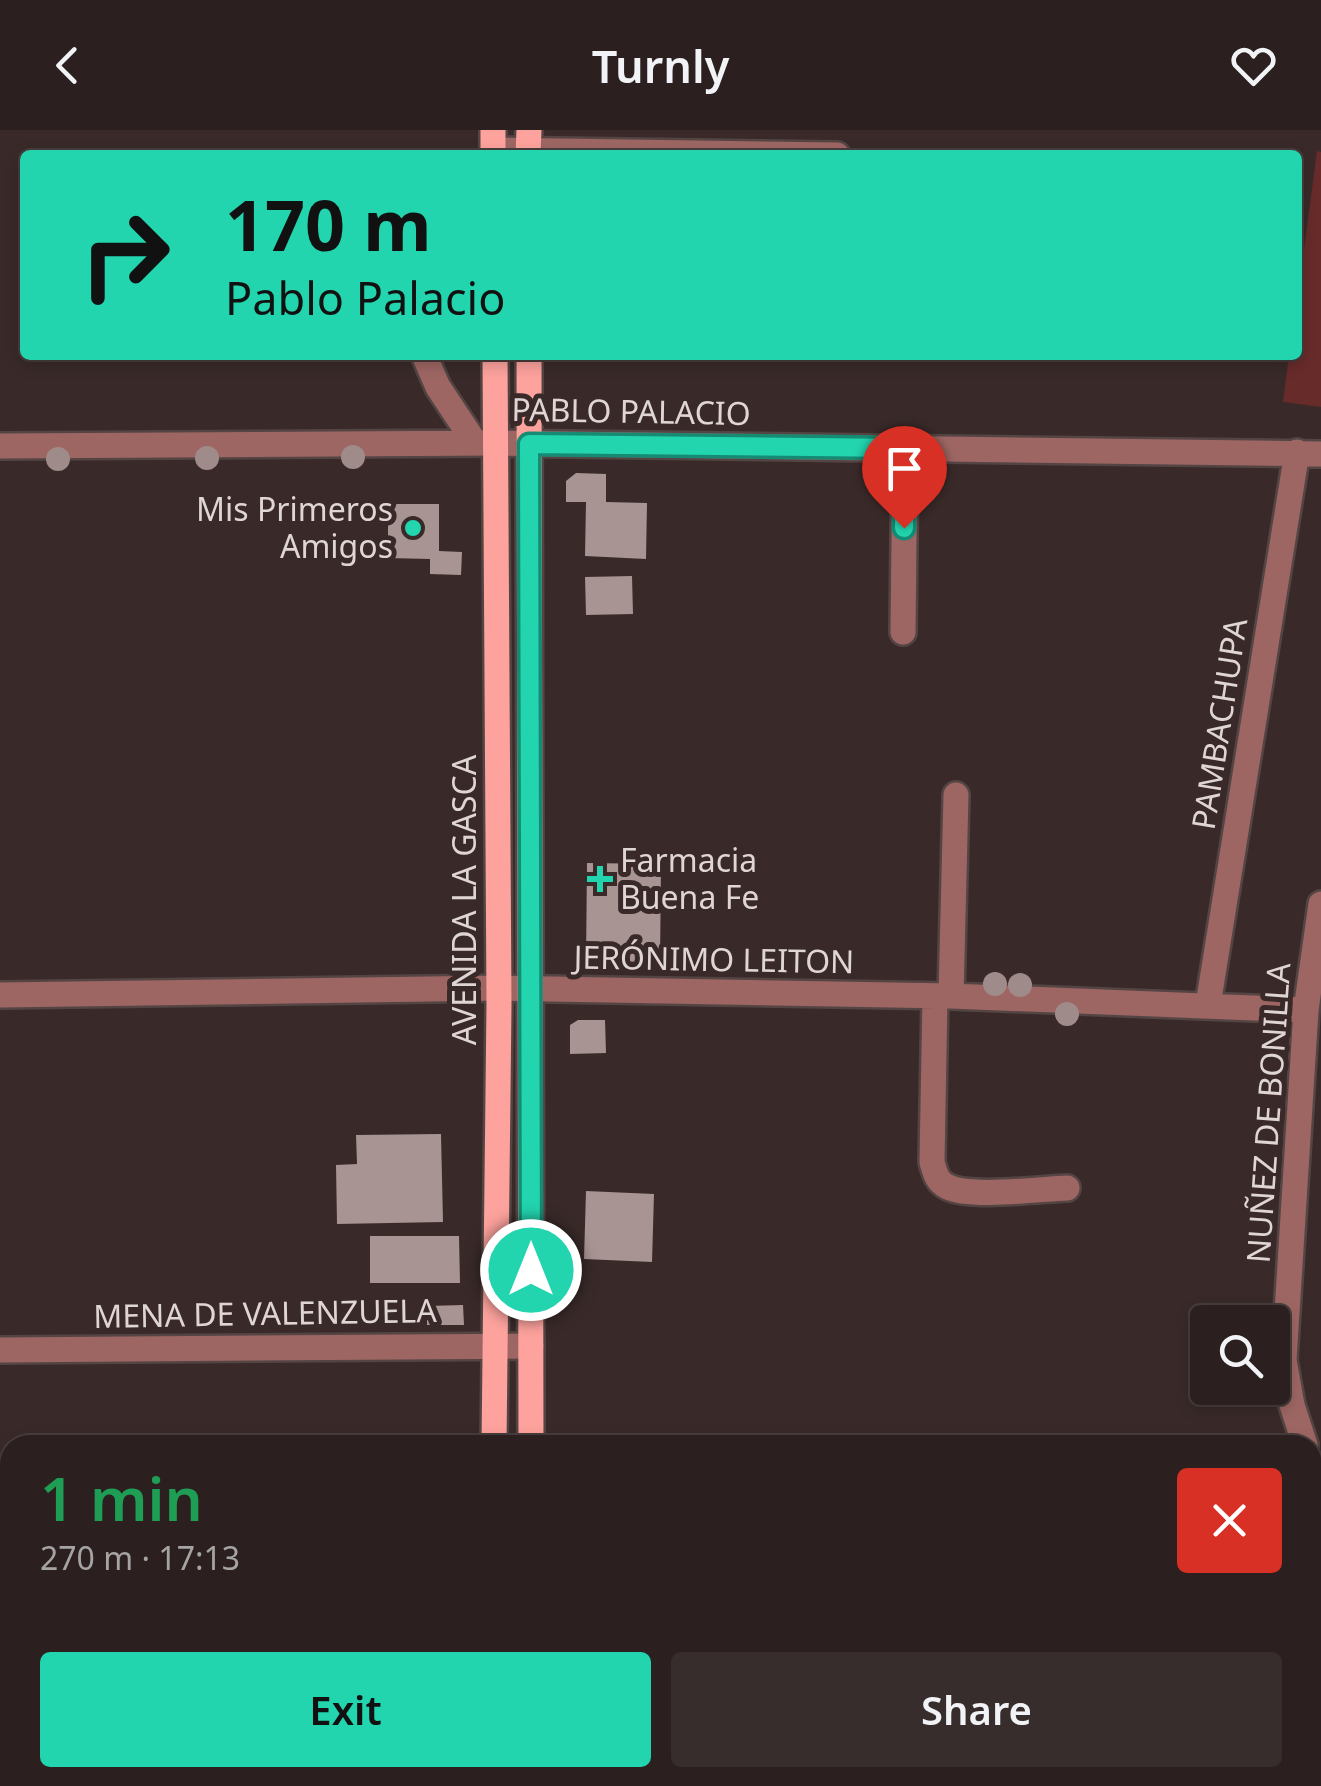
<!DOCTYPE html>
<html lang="en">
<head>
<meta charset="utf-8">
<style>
  :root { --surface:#2b201f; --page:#372d2c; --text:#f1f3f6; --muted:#a6a3a4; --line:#473e3d; --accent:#22d5af }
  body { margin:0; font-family:"Noto Sans",sans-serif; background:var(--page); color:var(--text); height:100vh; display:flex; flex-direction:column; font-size:38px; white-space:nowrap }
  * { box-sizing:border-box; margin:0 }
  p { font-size:32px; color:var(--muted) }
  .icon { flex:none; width:55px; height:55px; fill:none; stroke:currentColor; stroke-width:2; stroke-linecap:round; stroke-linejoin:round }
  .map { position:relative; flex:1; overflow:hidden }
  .details { position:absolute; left:0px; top:1305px; width:1322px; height:352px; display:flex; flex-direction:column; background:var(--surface); border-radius:30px 30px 0 0; box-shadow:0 5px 15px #0003,0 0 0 2px var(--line) }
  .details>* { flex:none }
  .banner { position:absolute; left:20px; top:20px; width:1282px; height:210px; border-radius:10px; box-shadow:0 5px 15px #0003,0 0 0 2px var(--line); background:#22d5af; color:#111; overflow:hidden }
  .controls { position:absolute; left:1190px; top:1175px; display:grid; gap:20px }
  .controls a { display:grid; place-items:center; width:100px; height:100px; border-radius:10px; background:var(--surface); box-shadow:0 5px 15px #0003,0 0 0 2px var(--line); font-size:50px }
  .pin { position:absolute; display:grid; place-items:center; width:85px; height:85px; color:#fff; margin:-102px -42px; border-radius:50% 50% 50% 0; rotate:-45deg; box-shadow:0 0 10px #0007 }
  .pin .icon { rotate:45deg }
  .me { position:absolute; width:110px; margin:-55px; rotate:0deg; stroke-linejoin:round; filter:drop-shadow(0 0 8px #0008) }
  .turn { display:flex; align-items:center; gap:35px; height:210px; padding:0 40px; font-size:45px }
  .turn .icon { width:130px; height:130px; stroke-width:2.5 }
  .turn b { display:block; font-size:70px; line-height:85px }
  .round { display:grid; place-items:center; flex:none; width:105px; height:105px; border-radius:10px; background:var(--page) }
  .head { display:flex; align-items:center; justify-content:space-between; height:170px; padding:0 40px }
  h1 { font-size:60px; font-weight:600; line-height:75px; color:#1e9e55 }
  .cta { display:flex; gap:20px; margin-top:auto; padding:20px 40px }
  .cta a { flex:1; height:115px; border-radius:10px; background:var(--accent); color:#111; font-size:40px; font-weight:600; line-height:115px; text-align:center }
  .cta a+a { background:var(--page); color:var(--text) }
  header { display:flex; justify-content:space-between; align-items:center; height:130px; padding:0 40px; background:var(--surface); font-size:45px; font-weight:600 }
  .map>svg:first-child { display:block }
  .green { fill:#672b2a }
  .building { fill:#a79493 }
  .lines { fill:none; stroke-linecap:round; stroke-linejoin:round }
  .minor-casing { stroke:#544544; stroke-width:30 }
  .major-casing { stroke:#544544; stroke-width:30 }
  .minor { stroke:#9d6663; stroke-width:25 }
  .major { stroke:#fda29d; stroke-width:25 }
  .tree { fill:#9f8c8a }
  .route-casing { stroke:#168a72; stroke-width:25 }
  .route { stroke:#22d5af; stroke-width:18 }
  .poi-dot { fill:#22d5af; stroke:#392a29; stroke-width:4 }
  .labels { text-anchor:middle; stroke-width:10; stroke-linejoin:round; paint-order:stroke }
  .street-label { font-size:32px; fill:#dfd5d4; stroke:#392a29 }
  .poi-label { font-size:32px; fill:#dfd5d4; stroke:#392a29; text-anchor:end }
</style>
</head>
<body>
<header><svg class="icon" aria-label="back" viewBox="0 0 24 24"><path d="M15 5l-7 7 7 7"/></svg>Turnly<svg class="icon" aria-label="heart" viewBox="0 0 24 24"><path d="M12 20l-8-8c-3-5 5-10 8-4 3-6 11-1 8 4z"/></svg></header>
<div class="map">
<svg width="1321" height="1656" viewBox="0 0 1321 1656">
  <rect width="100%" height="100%" fill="#392a29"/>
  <path class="green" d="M1317,21L1321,22V277L1283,272L1289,225H1298V164Z"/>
  <path class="building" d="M576,343L606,344V372L647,373L646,429L585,426L586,372H566V351Z
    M388,374H439V421L462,422L461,445L430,444V429L388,428Z
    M632,446L633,484L586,485L585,447Z
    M587,733L661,734L660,832L586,831Z
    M578,890H605L606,923L570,924V895Z
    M441,1004L443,1092L337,1094L336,1035L357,1034L356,1005Z
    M586,1061L654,1064L652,1132L584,1129Z
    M370,1106H459L460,1153H370Z
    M463,1175L464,1195H427V1176Z"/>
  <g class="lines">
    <defs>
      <path id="minor" d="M493,20L837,25
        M424,225L438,257L475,313
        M0,316L495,313L1321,324
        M903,502L905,318
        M0,865L499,858L951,866L1306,880
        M935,866L932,1032C935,1043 937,1052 948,1057C971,1068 1039,1059 1067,1058
        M951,866L956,665
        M1208,875L1297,322
        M0,1220L531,1216
        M1305,1315L1292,1275L1284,1230L1306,880L1321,774
        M1312,1339L1321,1366"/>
      <path id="major" d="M493,0V25
        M528,25L529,0
        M529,225L531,1315
        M494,1315L499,874L495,225
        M493,1656V1648
        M530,1656V1648"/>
    </defs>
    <use href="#minor" class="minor-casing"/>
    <use href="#major" class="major-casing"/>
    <use href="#minor" class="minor"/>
    <use href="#major" class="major"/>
  </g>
  <g class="tree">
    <circle cx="353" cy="327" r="12"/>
    <circle cx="207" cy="328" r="12"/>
    <circle cx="58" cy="329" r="12"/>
    <circle cx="995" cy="854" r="12"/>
    <circle cx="1020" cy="855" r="12"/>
    <circle cx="1067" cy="884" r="12"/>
  </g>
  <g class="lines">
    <defs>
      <path id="route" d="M531,1140L529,314L905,318L904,398"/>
    </defs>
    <use href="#route" class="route-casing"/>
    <use href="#route" class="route"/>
  </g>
  <g class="poi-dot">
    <circle cx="413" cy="398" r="10"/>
    <path d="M595 734h10v10h10v10h-10v10h-10v-10h-10v-10h10z"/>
  </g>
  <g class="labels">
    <g class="street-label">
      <text transform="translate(631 282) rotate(1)" y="11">PABLO PALACIO</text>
      <text transform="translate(1220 594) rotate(-81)" y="11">PAMBACHUPA</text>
      <text transform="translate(465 770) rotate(-90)" y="11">AVENIDA LA GASCA</text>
      <text transform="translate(714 830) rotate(1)" y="11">JERÓNIMO LEITON</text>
      <text transform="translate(1269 983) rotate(-86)" y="11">NUÑEZ DE BONILLA</text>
      <text transform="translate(265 1184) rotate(-1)" y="11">MENA DE VALENZUELA</text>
    </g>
    <g class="poi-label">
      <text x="393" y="391">Mis Primeros<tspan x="393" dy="37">Amigos</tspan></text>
      <text x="620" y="742" text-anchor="start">Farmacia<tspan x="620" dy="37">Buena Fe</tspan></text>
    </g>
  </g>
</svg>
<div class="controls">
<a><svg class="icon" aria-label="search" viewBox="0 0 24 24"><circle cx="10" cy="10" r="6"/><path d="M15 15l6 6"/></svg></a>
</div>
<div class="pin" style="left:904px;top:398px;background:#d93025"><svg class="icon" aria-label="arrive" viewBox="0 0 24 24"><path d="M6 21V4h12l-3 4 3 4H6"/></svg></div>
<svg class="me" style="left:531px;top:1140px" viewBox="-20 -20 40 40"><circle r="17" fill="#22d5af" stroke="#fff" stroke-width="3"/><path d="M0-11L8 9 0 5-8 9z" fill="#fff"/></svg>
<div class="banner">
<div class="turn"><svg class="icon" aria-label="right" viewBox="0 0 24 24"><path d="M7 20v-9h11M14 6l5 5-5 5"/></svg><div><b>170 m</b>Pablo Palacio</div></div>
</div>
<section class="details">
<div class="head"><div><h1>1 min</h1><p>270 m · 17:13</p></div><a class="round" style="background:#d93025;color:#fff"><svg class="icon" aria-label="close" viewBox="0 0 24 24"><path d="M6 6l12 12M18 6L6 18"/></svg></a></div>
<div class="cta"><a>Exit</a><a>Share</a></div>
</section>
</div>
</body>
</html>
